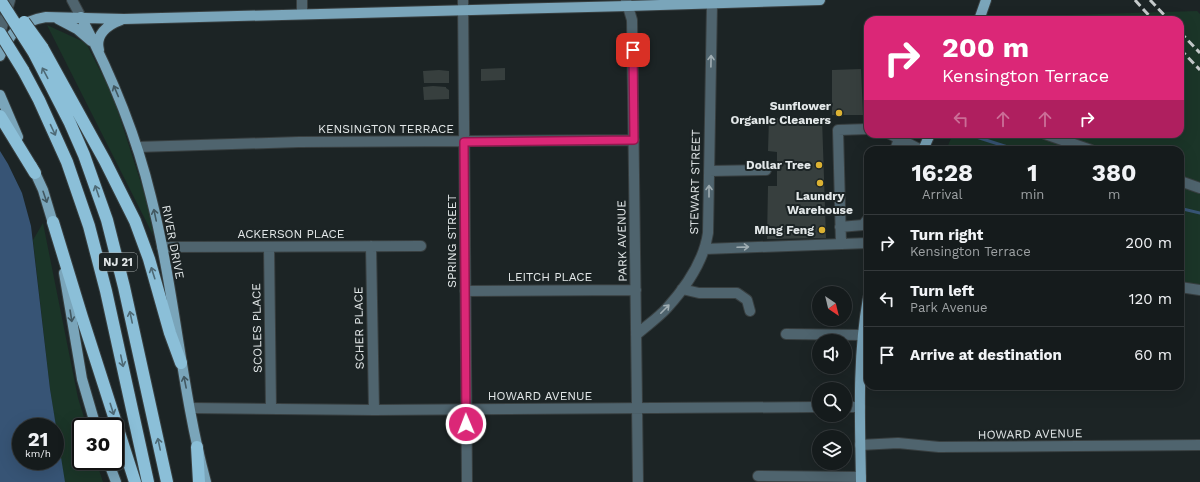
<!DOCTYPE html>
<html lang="en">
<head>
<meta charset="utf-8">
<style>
  :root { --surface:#151b1c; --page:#1e2425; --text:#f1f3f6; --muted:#9da1a3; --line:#34393b }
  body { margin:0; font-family:"Work Sans",sans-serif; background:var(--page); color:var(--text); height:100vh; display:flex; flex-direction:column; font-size:15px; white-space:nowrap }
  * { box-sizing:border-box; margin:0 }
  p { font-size:13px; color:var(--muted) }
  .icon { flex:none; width:22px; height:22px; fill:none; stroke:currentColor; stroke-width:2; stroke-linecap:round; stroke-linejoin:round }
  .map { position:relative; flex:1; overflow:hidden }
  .details { position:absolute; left:864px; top:146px; width:320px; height:244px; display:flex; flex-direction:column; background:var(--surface); border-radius:12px; box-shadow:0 4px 16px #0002,0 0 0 1px var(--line) }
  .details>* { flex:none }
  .banner { position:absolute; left:864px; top:16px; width:320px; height:122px; border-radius:12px; box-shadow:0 4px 16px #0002,0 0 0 1px var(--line); background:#db2777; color:#fff; overflow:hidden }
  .needle { width:26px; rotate:145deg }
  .tools { position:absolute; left:812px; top:286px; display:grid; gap:8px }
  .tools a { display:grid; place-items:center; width:40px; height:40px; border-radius:50%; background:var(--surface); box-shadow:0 4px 16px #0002,0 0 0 1px var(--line); font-size:20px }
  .speed { position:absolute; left:12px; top:418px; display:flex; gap:8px; font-size:20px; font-weight:700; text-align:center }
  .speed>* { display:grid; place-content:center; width:52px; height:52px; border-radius:50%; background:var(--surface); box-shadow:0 4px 16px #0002,0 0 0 1px var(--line); line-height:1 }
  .speed small { font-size:10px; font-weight:400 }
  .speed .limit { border:2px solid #111; border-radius:6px; background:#fff; color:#111 }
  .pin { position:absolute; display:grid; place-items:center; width:34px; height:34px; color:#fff; margin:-17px; border-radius:8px; box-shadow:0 2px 6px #0006 }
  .me { position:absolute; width:44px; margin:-22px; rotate:359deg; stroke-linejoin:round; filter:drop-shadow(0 0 3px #0008) }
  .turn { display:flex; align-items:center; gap:14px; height:84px; padding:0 12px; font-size:18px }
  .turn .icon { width:52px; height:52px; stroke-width:2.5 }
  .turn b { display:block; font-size:28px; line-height:34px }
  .lanes { display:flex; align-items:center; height:38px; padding:0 12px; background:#0003; justify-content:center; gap:20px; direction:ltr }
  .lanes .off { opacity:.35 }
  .eta { display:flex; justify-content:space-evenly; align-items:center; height:68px; text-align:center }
  .eta b { font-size:24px; font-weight:700; line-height:28px }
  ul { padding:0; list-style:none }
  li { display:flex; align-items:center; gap:12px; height:56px; padding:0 12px; border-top:1px solid var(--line) }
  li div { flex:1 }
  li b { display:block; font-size:15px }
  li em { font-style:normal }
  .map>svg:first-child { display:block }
  .green { fill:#1b3528 }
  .water { fill:#375475; fill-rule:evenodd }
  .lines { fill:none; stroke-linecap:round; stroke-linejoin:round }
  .stream { stroke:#375475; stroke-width:3 }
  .building { fill:#373f3e }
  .minor-casing { stroke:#383f40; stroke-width:12 }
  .major-casing { stroke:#383f40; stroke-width:12 }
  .highway-casing { stroke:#383f40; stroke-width:14 }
  .minor { stroke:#4f646e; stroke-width:10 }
  .major { stroke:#7aa5ba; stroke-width:10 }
  .highway { stroke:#8bbfd8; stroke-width:12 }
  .rail { stroke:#c5cacb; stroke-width:3; stroke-dasharray:8 4; stroke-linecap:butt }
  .highway-bridge-casing { stroke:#383f40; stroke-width:14; stroke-linecap:butt }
  .highway-bridge { stroke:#8bbfd8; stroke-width:12 }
  .oneway { stroke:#a0adb2 }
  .oneway2 { stroke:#4e6a76 }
  .oneway3 { stroke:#425861 }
  .route-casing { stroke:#8e194d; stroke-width:10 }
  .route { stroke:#db2777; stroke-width:7 }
  .poi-dot { fill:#dcb233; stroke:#1c2425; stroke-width:1.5 }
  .labels { text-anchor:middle; stroke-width:4; stroke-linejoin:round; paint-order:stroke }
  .shield { fill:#1c2425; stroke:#a7adae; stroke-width:1 }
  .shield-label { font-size:11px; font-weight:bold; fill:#e3e8e9 }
  .poi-label { font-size:12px; font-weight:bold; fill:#e3e8e9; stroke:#1c2425; text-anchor:end }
  .street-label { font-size:12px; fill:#e3e8e9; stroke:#1c2425 }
</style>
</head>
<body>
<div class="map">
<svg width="1200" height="482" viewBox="0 0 1200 482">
  <rect width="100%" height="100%" fill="#1c2425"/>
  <path class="green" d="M1197,11L1200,14V295L1182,289L1180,252V150H946L953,134H1180V20H1002L1003,17Z
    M47,25L86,43L113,96L150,211L153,235Z
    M43,223L78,398L87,427H81V461H96L103,482H65L64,480L50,389L33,240Z"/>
  <path class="water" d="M0,151L8,164L22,193L31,226L50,389L65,482H0ZM21,427H55V461H21Z"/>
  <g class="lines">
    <path class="stream" d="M967,134L1017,150
      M1180,210L1183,209L1200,213"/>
  </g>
  <path class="building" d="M505,68V80L481,81V69Z
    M861,69L863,115H832V70Z
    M439,70L449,71V83H424L423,71Z
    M433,86L446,87V88L449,90V99L424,100L423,87Z
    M769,118H822L826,238L767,239L768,186H777V152L768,151Z"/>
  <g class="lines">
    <defs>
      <path id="minor" d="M72,0L81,17
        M302,0V14
        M463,0L467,482
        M626,0L632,20L638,482
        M0,34L10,0
        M890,134L921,150
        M1045,134L1091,150
        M137,147L299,142L634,140
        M895,150L899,139
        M709,171L766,170
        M1180,181L1200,188
        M840,227L863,225L868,219
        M841,244L838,130L868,129
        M371,246L374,410
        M162,247L421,246
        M269,247L271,409
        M705,249L868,243
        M1180,287L1200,290
        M682,289L699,293H737L747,300L750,311
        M465,291L636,290
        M786,334L862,335
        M636,335C646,326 658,318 667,308C685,288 704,261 708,233L712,4
        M845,407H860
        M190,408L374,410L819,407
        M860,445L898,443L939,447L1200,445
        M758,476L861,477"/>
      <path id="major" d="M81,17C111,74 136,134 151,197C175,291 181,389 206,482
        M58,19L77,29L91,41
        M979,20L986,0
        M99,50C95,35 107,25 121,20
        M0,56C9,33 21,21 46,17L124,19L628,6L820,0
        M0,95L18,137
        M923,150L930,134
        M32,166L43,190L55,230
        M64,273L82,379L96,427
        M108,461L116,482
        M861,482C860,420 857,359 868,298"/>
      <path id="highway" d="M42,47L105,161L135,221L149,259L170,333L181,363
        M34,53L70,123L84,155L107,220L124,287L167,482
        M23,70L39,100L67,162L89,226L106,291L148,482
        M0,116L35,173
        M53,222L82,317L135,482
        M197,447L199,482"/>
    </defs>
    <use href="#minor" class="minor-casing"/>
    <use href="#major" class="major-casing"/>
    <use href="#highway" class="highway-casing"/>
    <use href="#minor" class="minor"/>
    <use href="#major" class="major"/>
    <use href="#highway" class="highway"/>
    <path class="rail" d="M1135,0L1153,20
      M1150,0L1169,20
      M1180,32L1200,53
      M1180,49L1200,70"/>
    <defs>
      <path id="highway-bridge" d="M0,0L34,53
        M24,22L42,47
        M0,33L23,70"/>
    </defs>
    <use href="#highway-bridge" class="highway-bridge-casing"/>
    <use href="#highway-bridge" class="highway-bridge"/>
  </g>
  <defs><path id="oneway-shaft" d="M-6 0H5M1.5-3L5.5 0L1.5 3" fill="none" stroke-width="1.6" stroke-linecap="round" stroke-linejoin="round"/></defs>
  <g class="oneway">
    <use href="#oneway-shaft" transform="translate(711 61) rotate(-89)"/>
    <use href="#oneway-shaft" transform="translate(709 191) rotate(-90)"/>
    <use href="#oneway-shaft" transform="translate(743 247) rotate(-2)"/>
    <use href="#oneway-shaft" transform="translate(665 309) rotate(-45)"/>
  </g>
  <g class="oneway2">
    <use href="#oneway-shaft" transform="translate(45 73) rotate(-118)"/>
    <use href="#oneway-shaft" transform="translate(53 130) rotate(65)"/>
    <use href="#oneway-shaft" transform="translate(97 191) rotate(-109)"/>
    <use href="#oneway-shaft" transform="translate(153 273) rotate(-108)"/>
    <use href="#oneway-shaft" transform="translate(131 317) rotate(-102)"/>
    <use href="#oneway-shaft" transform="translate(122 361) rotate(78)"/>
    <use href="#oneway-shaft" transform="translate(112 409) rotate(72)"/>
    <use href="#oneway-shaft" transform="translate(159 444) rotate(-102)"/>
  </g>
  <g class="oneway3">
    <use href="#oneway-shaft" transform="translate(116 91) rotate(-113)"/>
    <use href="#oneway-shaft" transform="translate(45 197) rotate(71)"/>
    <use href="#oneway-shaft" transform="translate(155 215) rotate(-102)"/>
    <use href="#oneway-shaft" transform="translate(71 316) rotate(81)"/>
    <use href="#oneway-shaft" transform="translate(185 382) rotate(-101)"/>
  </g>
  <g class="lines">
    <defs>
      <path id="route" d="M466,424L464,142L634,140L633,50"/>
    </defs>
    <use href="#route" class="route-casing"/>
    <use href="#route" class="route"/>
  </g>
  <g class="poi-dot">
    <circle cx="839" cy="113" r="4"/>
    <circle cx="819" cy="165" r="4"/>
    <circle cx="820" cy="183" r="4"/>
    <circle cx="822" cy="230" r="4"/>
  </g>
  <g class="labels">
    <rect class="shield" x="99" y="253" width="38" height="18" rx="3"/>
    <g class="shield-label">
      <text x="118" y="266">NJ 21</text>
    </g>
    <g class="poi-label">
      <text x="831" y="110">Sunflower<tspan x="831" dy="14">Organic Cleaners</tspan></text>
      <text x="811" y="169">Dollar Tree</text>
      <text x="820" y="200" text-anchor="middle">Laundry<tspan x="820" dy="14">Warehouse</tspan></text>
      <text x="814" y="234">Ming Feng</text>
    </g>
    <g class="street-label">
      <text x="386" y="133">KENSINGTON TERRACE</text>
      <text transform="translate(695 182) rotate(-89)" y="4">STEWART STREET</text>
      <text x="291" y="238">ACKERSON PLACE</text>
      <text transform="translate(452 241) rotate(-90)" y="4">SPRING STREET</text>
      <text transform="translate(622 241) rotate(-91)" y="4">PARK AVENUE</text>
      <text transform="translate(173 242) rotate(79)" y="4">RIVER DRIVE</text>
      <text x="550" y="281">LEITCH PLACE</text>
      <text transform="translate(257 328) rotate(-91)" y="4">SCOLES PLACE</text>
      <text transform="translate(359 328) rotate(-91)" y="4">SCHER PLACE</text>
      <text x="540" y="400">HOWARD AVENUE</text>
      <text transform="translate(1030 434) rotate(-1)" y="4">HOWARD AVENUE</text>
    </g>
  </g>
</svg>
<div class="tools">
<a><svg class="needle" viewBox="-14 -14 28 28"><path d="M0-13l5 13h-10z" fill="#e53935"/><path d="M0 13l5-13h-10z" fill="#9da1a3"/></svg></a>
<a><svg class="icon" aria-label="sound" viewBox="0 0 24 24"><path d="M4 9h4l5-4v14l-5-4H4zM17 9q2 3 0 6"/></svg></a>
<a><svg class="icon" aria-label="search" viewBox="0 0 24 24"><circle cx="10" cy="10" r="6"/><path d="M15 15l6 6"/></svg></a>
<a><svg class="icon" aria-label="layers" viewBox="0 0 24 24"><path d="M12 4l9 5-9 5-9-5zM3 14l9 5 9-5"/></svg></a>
</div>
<div class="speed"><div>21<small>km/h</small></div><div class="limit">30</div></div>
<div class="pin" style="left:633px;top:50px;background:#d93025"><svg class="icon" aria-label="arrive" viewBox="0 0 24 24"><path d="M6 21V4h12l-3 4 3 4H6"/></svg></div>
<svg class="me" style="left:466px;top:424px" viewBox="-20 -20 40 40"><circle r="17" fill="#db2777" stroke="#fff" stroke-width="3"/><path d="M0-11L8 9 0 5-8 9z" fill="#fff"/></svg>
<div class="banner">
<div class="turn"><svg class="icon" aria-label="right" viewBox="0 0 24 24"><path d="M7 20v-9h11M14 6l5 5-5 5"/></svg><div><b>200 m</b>Kensington Terrace</div></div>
<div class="lanes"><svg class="icon off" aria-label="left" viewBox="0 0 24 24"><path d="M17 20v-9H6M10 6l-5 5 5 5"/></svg><svg class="icon off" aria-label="ahead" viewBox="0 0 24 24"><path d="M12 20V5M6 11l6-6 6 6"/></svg><svg class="icon off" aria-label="ahead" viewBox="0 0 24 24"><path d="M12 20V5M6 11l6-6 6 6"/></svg><svg class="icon" aria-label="right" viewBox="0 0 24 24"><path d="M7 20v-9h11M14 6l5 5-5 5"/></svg></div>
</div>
<section class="details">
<div class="eta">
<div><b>16:28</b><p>Arrival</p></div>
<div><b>1</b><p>min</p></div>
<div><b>380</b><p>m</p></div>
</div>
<ul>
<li><svg class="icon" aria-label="right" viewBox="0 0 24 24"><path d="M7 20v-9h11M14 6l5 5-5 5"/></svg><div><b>Turn right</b><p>Kensington Terrace</p></div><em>200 m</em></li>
<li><svg class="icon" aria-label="left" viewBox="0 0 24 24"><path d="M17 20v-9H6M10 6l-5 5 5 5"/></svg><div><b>Turn left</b><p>Park Avenue</p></div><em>120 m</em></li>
<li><svg class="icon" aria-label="arrive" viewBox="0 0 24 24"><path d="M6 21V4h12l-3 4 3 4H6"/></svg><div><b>Arrive at destination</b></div><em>60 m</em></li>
</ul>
</section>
</div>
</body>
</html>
